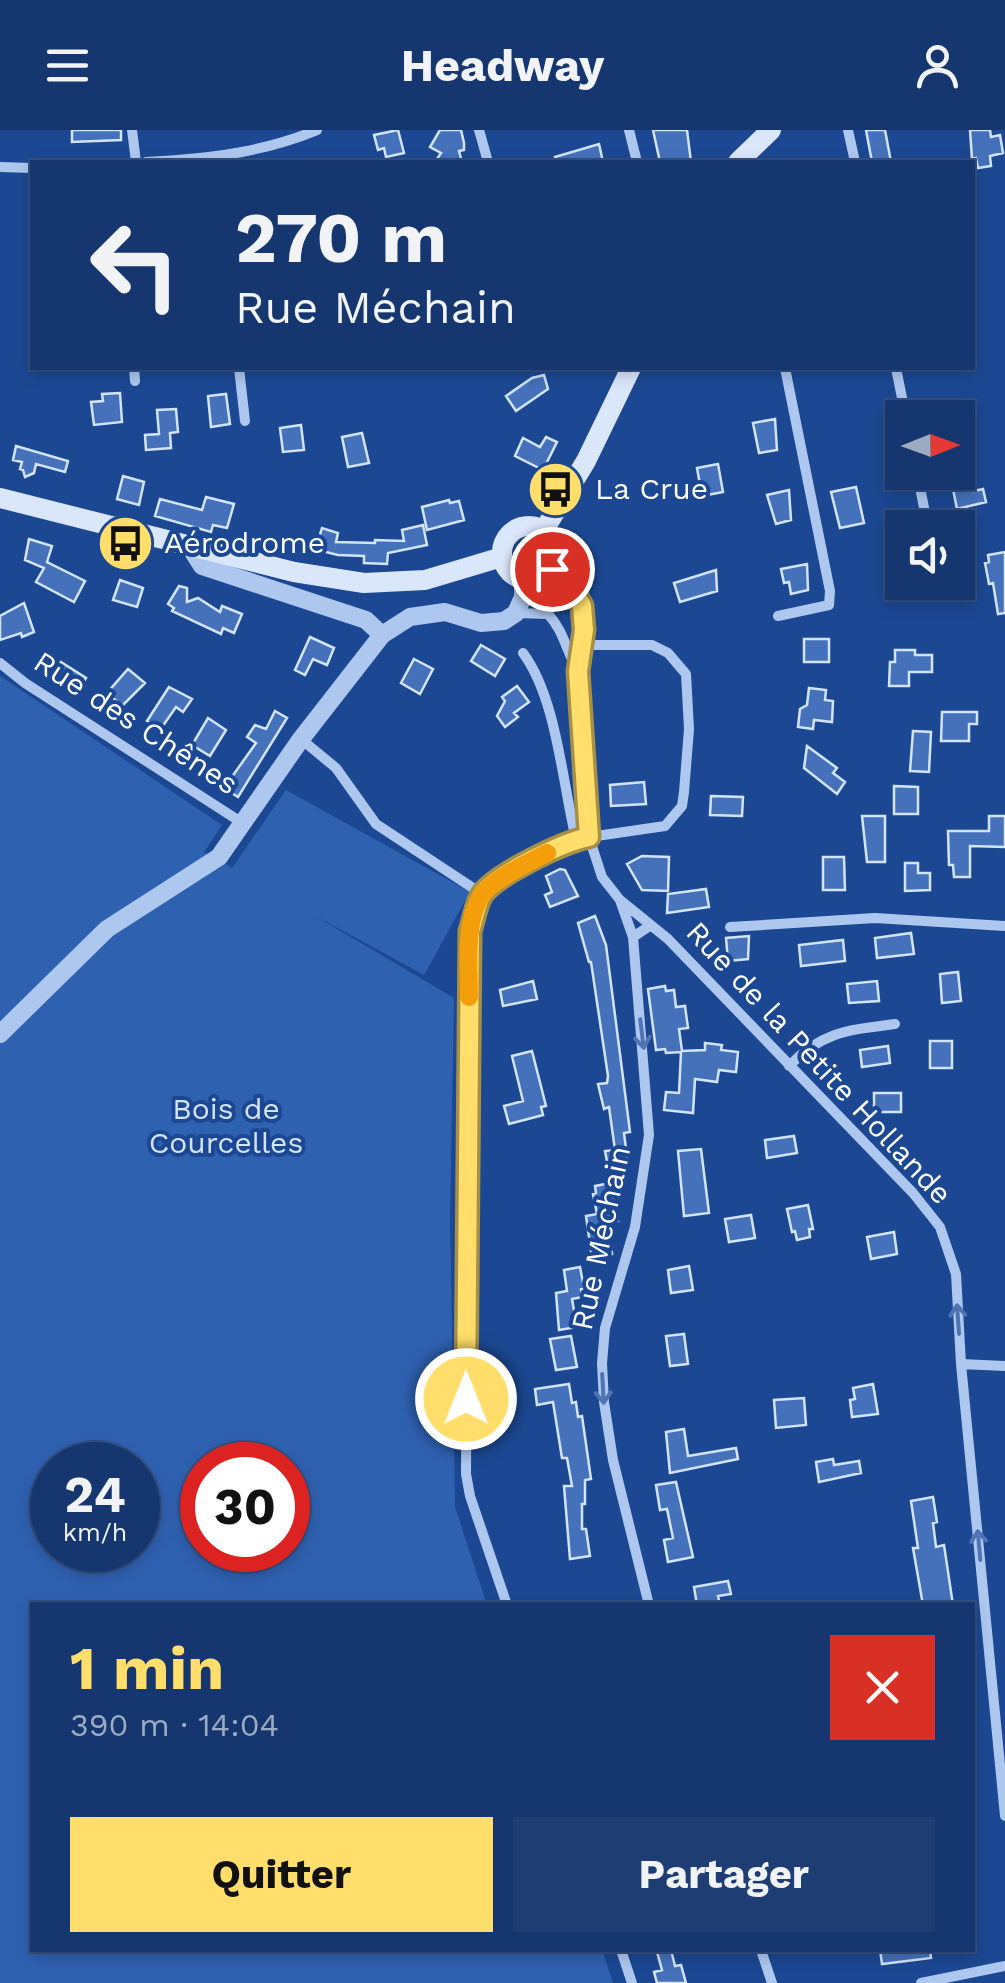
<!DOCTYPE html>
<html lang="fr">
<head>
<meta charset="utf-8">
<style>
  :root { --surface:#15366e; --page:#1e3e73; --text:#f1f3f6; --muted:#9dabc2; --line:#345081; --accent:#ffde6b }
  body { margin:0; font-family:"Work Sans",sans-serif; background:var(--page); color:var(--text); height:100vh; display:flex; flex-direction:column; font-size:38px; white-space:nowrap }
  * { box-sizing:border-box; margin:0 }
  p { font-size:32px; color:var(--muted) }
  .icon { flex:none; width:55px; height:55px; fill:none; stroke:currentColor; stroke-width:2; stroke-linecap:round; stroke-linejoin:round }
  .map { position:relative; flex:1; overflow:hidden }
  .drawer { position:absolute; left:30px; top:1472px; width:945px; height:350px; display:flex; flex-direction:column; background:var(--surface); border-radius:0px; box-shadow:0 5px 15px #0003,0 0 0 2px var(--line) }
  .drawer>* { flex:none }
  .banner { position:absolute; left:30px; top:30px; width:945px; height:210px; border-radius:0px; box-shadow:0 5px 15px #0003,0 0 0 2px var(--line); background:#15366e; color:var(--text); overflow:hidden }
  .needle { width:65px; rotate:89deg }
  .tools { position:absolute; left:885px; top:270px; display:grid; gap:20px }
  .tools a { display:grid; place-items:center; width:90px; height:90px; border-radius:0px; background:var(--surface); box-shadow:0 5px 15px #0003,0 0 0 2px var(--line); font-size:50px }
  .speed { position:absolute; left:30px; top:1312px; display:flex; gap:20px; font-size:50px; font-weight:700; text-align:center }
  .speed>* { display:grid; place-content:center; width:130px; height:130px; border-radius:50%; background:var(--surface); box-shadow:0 5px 15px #0003,0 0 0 2px var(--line); line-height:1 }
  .speed small { font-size:25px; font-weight:400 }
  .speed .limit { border:15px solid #d22; background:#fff; color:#111 }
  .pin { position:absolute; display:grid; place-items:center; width:85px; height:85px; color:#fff; margin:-42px; border:5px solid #fff; border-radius:50%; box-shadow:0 2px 10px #0007 }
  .me { position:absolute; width:110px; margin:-55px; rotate:0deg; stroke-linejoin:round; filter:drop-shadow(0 0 8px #0008) }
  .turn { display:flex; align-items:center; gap:35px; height:210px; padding:0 40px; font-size:45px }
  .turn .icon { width:130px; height:130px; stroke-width:2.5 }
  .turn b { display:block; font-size:70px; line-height:85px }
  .round { display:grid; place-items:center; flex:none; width:105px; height:105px; border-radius:0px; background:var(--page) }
  .overview { display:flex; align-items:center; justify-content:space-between; height:170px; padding:0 40px }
  h1 { font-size:60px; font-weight:700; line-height:75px; color:var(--accent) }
  .cta { display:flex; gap:20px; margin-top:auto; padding:20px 40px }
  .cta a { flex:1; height:115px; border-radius:0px; background:var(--accent); color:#111; font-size:40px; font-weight:700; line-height:115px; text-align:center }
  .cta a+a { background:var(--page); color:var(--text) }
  header { display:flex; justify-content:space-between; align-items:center; height:130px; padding:0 40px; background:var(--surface); font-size:45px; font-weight:700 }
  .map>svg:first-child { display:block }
  .green { fill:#2f61b1; fill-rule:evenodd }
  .building { fill:#4471ba; stroke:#d3e3fa; stroke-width:2.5 }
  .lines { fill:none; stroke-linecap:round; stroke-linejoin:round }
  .minor { stroke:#adc7ef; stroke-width:10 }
  .tertiary { stroke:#adc7ef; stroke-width:18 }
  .secondary { stroke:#dae6fa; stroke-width:20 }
  .oneway { stroke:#4f74b3 }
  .route-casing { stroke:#a69046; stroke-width:25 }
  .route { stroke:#ffde6b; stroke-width:18 }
  .slow { stroke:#f59e0b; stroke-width:18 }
  .labels { text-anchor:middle; stroke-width:8; stroke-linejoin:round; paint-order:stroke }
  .poi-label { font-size:30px; fill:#fff; stroke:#1c4893; text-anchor:start }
  .street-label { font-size:30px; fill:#fff; stroke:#1c4893 }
  .park-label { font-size:30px; fill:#d3e3fa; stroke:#1c4893 }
</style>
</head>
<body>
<header><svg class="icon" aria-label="menu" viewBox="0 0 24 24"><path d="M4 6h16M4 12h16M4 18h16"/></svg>Headway<svg class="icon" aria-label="person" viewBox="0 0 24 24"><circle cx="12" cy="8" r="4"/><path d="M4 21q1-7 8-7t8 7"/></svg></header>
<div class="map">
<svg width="1005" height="1853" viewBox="0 0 1005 1853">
  <rect width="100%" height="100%" fill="#1c4893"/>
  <path class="green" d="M0,546L222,695L204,722L232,738L286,660L470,762L424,845L312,784L454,868L450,1087L455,1377L487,1475H32V1820H602L613,1853H0ZM52,1335H138V1420H52ZM202,1335H288V1420H202Z"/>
  <path class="building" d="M72,0H121V10L72,12Z
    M398,0L404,23L386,27L384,18L378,20L374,5Z
    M440,0H461L464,13V20L459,21L462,32H435L441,23L430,17Z
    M653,0H687L691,32H660Z
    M866,0H885L891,32H872Z
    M970,0H990L991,7L1000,5L1003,23L990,26L991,36L978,38L976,28L972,29Z
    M599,14L603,32H555V27Z
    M544,245L548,259L516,281L506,266L532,248Z
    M120,263L122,292L94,295L91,272L103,271L102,264Z
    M226,264L230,294L211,297L208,266Z
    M176,279L178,302L170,303L171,318L146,320L145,305L159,304L157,280Z
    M775,289L777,320L759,323L753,293Z
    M301,295L304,320L283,322L280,298Z
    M362,303L369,333L348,337L342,307Z
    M546,307L557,312L543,340L515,326L523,308L540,317Z
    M16,316L68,331L65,342L36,334L34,343L25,347L23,340L20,339L22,332L13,330Z
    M718,334L723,362L702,366L697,338Z
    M969,340L974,361L983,359L986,372L957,379L950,344Z
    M123,346L144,352L139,375L117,369Z
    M856,357L864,393L840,398L831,362Z
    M789,360L791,390L776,394L767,365Z
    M206,367L234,374L227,398L213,395L211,402L155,386L160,369L202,380Z
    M449,370L450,373L459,371L464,390L427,400L422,377Z
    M423,395L427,415L388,423L387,434L364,433V426L338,425L302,416L303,411H318L322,398L338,403L336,412L375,413V410L404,411L402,400Z
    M29,409L52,416L47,432L85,451L74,472L36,452L44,438L25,430Z
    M1005,422V483L998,484L993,453L989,454L985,433L989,432L988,425Z
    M807,434L808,460L791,464L789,452L784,453L781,439Z
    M716,440L717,461L680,472L674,453Z
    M120,450L143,458L137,477L113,470Z
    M179,456L187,458V472L198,468L220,482L222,476L242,484L234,503L223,498L221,504L172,481L174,478L168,474Z
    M24,473L34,502L22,507L21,503L0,510V486Z
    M310,507L334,518L327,535L313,529L305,545L295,540Z
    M804,509H829V532H804Z
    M481,515L505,529L495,546L471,531Z
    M895,520H915V525H932V542H909V556H889L890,532H895Z
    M414,529L433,539L420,564L401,553Z
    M61,532L86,548L76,564L51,548Z
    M128,539L145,553L122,576L107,563Z
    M517,556L529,572L514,583L518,587L505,597L497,586L505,571L502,567Z
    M169,557L192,569L183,582L176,577L160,600L147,591Z
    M809,558L826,560L825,570L833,571L832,592L814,590L813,599L798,597L800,579L807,575Z
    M275,581L287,588L238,667L224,658L256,613L247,607L255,595L266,599Z
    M942,582H977V594H969V611H941Z
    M208,588L226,600L210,626L192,615Z
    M913,601L931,602L929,642L910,641Z
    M807,616L837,638L833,643L845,652L837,664L804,638Z
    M644,652L646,674L611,676L610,655Z
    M894,656L918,657V684H894Z
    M711,666L743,667L742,686L710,685Z
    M862,686H885V732H867Z
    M989,686H1005V717L970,716V747H954L953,735H949L948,701H989Z
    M642,726L669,727L668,761L642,760L627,734Z
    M823,727H844L845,760H823Z
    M905,733H918V743H930V760L905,761Z
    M560,739L565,740L578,766L550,777L545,765L552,762L546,746Z
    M706,759L709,777L667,783L668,764Z
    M595,786L606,815L630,1002L624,1003L628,1034L608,1037L605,1021L615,1020L609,977L604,979L598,954L607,953L608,946L591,832H589L578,793Z
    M911,803L914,824L877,828L875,808Z
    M749,806L748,829L728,831L726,808Z
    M843,810L845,831L801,836L799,815Z
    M958,842L961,871L942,873L940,844Z
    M533,851L537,869L503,876L500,860Z
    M877,851L879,871L849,873L847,854Z
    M665,856L666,861L674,860L676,877L685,876L688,898L679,899L682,921L705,920V913L722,915L721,920L738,922L736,942L719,940L717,952L695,949L693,983L664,980L666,962L679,963L681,922L666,923L665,919L656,920L648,859Z
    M930,911H952V938H930Z
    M888,916L890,933L862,937L860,920Z
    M532,921L546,976L541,977L543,985L509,994L504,976L523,971L512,926Z
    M874,963H901V982H874Z
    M794,1006L797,1023L767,1028L765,1010Z
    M701,1019L709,1083L684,1086L678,1021Z
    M610,1053L618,1091L606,1093L612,1124L592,1128L586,1086L597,1084L593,1064L596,1063L595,1056Z
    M808,1075L813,1099H809L810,1107L797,1110L795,1101L792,1102L787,1079Z
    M751,1085L755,1108L729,1112L725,1089Z
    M894,1102L897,1124L871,1129L867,1107Z
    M689,1136L693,1160L671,1163L668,1140Z
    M580,1137L584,1158L581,1159L582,1167L572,1169L577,1197L559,1200L556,1163L567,1161L564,1140Z
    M684,1204L688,1234L670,1236L666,1206Z
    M571,1206L577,1237L556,1240L550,1209Z
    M569,1254L572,1273L576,1272L578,1287L582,1286L591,1349L585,1350V1374H582V1399H586L590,1426L570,1429L564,1356H572L567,1328H562L553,1272L537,1275L535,1259Z
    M873,1254L878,1284L852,1287L850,1270L855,1269L853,1258Z
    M804,1268L806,1295L776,1298L774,1270Z
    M684,1299L688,1326L736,1318L738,1329L670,1343L666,1302Z
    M833,1329L834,1335L859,1331L861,1343L819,1352L816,1332Z
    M676,1352L693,1427L668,1432L664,1410L673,1408L667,1379L660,1380L656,1355Z
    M933,1367L937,1392L933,1393L936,1417L944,1415L953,1475H923L913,1418H918L911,1371Z
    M728,1451L731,1464L718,1466L720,1475H697L694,1457Z
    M671,1820L675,1836L681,1835L686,1853H657L654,1842L662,1840L657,1822Z
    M880,1820H930L931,1828L882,1834Z"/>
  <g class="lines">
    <path class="minor" d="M132,0L136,32
      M479,0L488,32
      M629,0L637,32
      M848,0L855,32
      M146,32C206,29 261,23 317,0
      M0,37L32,38
      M134,238L135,251
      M239,238L245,291
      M896,238L906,288
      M917,342L927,393
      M552,439L569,453L582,476L584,500L578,541L589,707L602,747L620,770L633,807L651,795
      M516,483L548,484C564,501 566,521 578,541
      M778,486L829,475L830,461L785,238
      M523,523C557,569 562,652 576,709
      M0,533L25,553L244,694
      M301,609L336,638L376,694L482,764
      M620,770L668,809L913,1063L940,1097L956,1144L961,1234L1005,1686
      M730,797L875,788L1005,796
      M633,807L649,1005L635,1097L605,1198L602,1233L604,1272L613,1330L649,1475
      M789,936C823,901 849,900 895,894
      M961,1234L1005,1236
      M507,1475L470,1366L466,1344L470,801L482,764L521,736L576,709L665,696L682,676L684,662L689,599L686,544L668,523L652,515H581
      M621,1820L632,1853
      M761,1820L772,1853
      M921,1853L1005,1836"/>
    <path class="tertiary" d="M190,417L202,436L366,490L382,505
      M0,904L107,799L219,727L301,609L382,505L410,487L445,482L481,493L504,491L516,483L523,467V450"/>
    <path class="secondary" d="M738,32L771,0
      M0,368L294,442L364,453L425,450L502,427
      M502 423a27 27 0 1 1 54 0a27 27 0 1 1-54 0Z
      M544,400L586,331L631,238"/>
  </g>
  <defs><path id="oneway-shaft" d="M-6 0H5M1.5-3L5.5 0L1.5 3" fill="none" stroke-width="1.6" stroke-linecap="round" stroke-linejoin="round" transform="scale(2.5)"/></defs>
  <g class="oneway">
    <use href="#oneway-shaft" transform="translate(642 904) rotate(83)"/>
    <use href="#oneway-shaft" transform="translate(958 1189) rotate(-94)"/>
    <use href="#oneway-shaft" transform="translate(603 1259) rotate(87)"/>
    <use href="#oneway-shaft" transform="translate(979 1415) rotate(-95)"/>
  </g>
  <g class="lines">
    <defs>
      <path id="route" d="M466,1269L470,801C474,790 476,772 483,763C500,743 563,712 589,707L578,541L584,500L582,476L569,453L552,439"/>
    </defs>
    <use href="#route" class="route-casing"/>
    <use href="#route" class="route"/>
    <path class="slow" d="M469,867C469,836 464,793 481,766C491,750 530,732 547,723"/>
  </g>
  <defs>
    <symbol id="bus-disc" viewBox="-11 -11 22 22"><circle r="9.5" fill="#ffde6b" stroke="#1c4893"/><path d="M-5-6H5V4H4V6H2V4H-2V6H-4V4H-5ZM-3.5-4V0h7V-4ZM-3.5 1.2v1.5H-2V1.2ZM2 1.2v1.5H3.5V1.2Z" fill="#111"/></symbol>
  </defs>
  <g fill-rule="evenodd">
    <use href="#bus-disc" x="524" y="328" width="63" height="63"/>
    <use href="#bus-disc" x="94" y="382" width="63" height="63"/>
  </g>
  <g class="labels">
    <g class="poi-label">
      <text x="595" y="369">La Crue</text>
      <text x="164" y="423">Aérodrome</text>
    </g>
    <g class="street-label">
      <text transform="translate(136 593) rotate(33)" y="10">Rue des Chênes</text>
      <text transform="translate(819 933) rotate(47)" y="10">Rue de la Petite Hollande</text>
      <text transform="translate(601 1108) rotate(-78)" y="10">Rue Méchain</text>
    </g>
    <g class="park-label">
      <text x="226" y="989">Bois de<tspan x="226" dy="34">Courcelles</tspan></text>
    </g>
  </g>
</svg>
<div class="tools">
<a><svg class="needle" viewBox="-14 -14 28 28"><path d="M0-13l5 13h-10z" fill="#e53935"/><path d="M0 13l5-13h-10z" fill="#9dabc2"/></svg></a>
<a><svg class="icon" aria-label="sound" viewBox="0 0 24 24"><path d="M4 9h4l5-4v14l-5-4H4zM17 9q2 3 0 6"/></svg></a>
</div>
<div class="speed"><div>24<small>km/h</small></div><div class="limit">30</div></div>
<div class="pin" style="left:552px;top:439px;background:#d93025"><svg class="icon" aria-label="arrive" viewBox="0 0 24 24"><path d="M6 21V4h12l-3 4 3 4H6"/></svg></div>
<svg class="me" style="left:466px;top:1269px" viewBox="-20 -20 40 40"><circle r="17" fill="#ffde6b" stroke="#fff" stroke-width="3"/><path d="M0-11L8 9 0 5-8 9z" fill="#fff"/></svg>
<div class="banner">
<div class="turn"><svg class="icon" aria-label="left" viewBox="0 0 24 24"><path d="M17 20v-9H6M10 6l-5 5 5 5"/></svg><div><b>270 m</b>Rue Méchain</div></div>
</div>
<section class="drawer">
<div class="overview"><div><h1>1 min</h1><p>390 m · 14:04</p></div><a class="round" style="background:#d93025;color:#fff"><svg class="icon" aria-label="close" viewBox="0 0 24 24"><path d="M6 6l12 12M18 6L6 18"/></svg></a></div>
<div class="cta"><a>Quitter</a><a>Partager</a></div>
</section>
</div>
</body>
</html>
